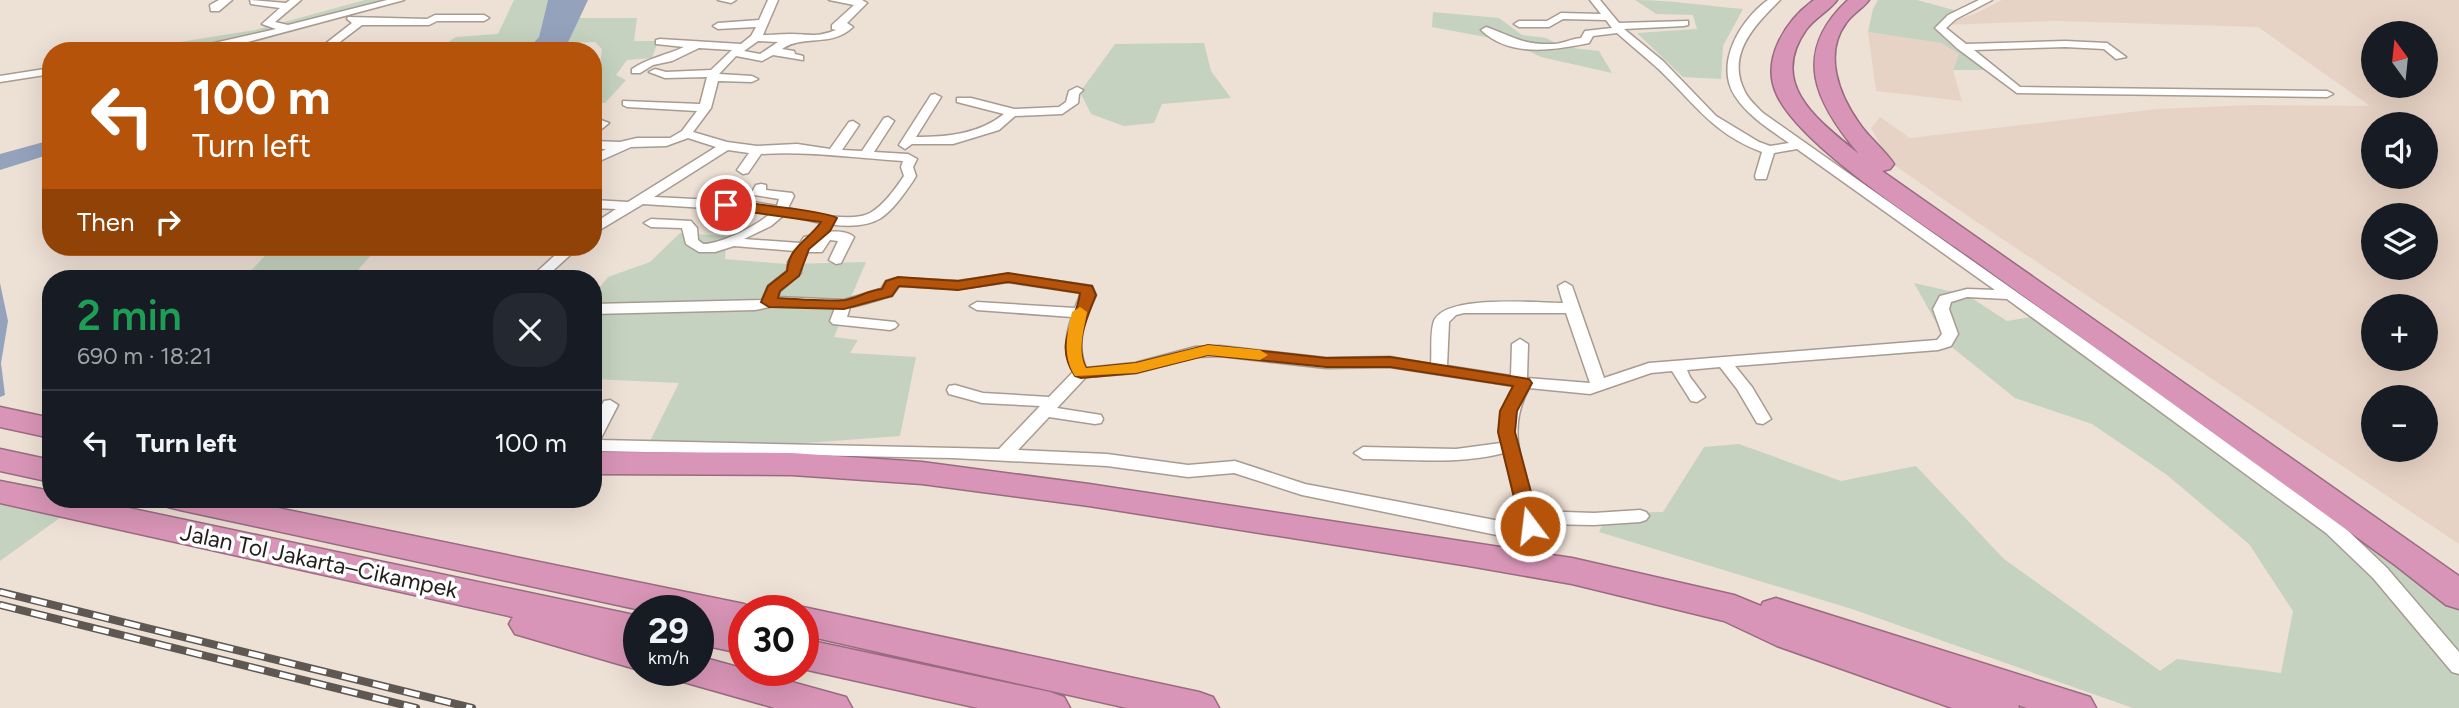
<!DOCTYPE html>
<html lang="en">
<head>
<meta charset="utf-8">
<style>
  :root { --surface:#171b24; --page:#242831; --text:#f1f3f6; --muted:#9ea1a6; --line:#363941 }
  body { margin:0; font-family:Figtree,sans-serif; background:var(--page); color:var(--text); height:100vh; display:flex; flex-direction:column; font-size:26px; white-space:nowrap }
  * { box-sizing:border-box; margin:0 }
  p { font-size:23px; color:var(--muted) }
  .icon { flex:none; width:38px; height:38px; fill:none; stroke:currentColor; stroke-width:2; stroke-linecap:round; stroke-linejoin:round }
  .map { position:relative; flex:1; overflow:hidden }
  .side { position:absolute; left:42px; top:270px; width:560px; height:238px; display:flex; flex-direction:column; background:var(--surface); border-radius:28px; box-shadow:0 7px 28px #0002 }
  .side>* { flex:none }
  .guide { position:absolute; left:42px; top:42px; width:560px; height:214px; border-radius:28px; box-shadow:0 7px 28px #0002; background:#b45309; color:#fff; overflow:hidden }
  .needle { width:46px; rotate:345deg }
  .fabs { position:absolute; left:2361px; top:21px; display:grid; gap:14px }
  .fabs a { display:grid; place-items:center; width:77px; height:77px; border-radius:50%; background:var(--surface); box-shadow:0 7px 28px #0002; font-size:35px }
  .speed { position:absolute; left:623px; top:595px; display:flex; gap:14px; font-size:35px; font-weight:700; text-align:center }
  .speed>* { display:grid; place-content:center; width:91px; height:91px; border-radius:50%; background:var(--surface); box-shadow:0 7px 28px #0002; line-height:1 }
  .speed small { font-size:18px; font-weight:400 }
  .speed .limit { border:10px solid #d22; background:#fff; color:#111 }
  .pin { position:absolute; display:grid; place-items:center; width:60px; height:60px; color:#fff; margin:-30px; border:4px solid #fff; border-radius:50%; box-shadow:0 2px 7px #0007 }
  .me { position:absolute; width:77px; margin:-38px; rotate:345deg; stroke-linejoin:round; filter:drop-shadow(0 0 5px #0008) }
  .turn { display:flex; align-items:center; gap:24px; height:147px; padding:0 35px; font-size:32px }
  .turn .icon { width:91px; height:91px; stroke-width:2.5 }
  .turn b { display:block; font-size:49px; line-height:60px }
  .then { display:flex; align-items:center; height:66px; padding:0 35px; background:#0003; gap:14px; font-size:26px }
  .round { display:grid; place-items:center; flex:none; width:74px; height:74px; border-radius:28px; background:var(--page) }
  .head { display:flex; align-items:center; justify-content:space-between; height:119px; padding:0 35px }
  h1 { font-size:42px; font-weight:600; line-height:52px; color:#1e9e55 }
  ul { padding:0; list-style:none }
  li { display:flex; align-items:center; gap:21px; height:105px; padding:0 35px; border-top:2px solid var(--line) }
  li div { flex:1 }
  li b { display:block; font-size:26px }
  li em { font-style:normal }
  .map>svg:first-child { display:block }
  .built { fill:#e7d3c5; fill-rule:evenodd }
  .green { fill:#c5d2bf }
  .water { fill:#94a2bc }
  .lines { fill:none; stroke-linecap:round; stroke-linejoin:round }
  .minor-casing { stroke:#a89b91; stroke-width:3 }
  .motorway-casing { stroke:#996b80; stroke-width:3 }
  .minor { fill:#fff; fill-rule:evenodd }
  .motorway { fill:#d995b7; fill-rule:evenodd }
  .rail-casing { stroke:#5f5752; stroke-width:8 }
  .rail { stroke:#fff; stroke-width:5; stroke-dasharray:16; stroke-linecap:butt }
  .route { fill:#b45309; stroke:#753606; stroke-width:2 }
  .slow { fill:#f59e0b }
  .labels { text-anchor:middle; stroke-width:7; stroke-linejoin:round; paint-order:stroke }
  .near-street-label { font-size:23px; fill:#231e1b; stroke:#fff }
</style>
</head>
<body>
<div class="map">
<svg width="2459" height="708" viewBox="0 0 2459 708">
  <rect width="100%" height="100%" fill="#ede0d5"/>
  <path class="built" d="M2002,0H2459V544L1953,206L1890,162L1871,128L1880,117L1910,138L2157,109L2253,105L2370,106L2258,27L2056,21L1943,25L1977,13ZM2373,33H2426V86H2373ZM2373,124H2426V177H2373ZM2373,215H2426V268H2373ZM2373,306H2426V359H2373ZM2373,397H2426V450H2373Z
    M1868,32L1941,43L1959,54L1953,70L1962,101L1876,91Z"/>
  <path class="green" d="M365,0H393L182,51H123L255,30Z
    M514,0H548L539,37L526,51H383L386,48H439L456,37L498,34Z
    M1635,0C1671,0 1706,6 1743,9L1723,46L1721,79L1683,77L1637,33L1697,29L1693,15L1656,14Z
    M1878,0H1917L1961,12L1941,27L1987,70H1953L1959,54L1941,43L1868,32L1873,9Z
    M1433,12L1499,18L1522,35L1546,38L1563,47L1599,51L1612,73L1541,57L1507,41L1432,27Z
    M579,18H637L634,41H658L652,58L627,60L616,75L626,80L605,103H593V72L600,64L602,49L595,42L568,43Z
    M1204,43L1211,71L1231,98L1162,104L1154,123L1124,126L1091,114L1080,92L1115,44Z
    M680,233L727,236L725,259L786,264L866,262L834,337L858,340L850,353L916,357L900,436L643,455L679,383L593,379V296L608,277L650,262Z
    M273,247H378L351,278H256L247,275Z
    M1914,283L1967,295L2007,321L2055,313L2459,607V708H2133L1855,610L1599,532L1608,513L1663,512L1704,447L1739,444L1841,481L1916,466L2004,559L2160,671L2177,659L2281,673L2293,611L2249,544L2167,475L2092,424L2015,398L1948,344Z
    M0,492L72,509L0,561Z"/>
  <path class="water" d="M548,0H588L564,51H526L539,37Z
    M51,140V154L0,170V154Z
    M0,283L8,321L1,363L5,395L0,397Z"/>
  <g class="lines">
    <defs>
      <path id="minor" d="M219,0H232L219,11H211L210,5Z
        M250,0L286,3L290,0H301L275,22L288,25L387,0H404L233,46L205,51H179L276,29L262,24L280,8L251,4Z
        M718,0H736L731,3Z
        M768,0H778L763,35C772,35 783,34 791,34C809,34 816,38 836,30L832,29V25L854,5L829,0H862L867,3L847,23L853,27C831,48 803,34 782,49L794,51L795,54L803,56V60L773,55L762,61L736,56L719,74L752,76L758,79L752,82L718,81L711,108L693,132L727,142L757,146L797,144L830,149L849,122L853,121L859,125L842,150L862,151L884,118L888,117L894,121L874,152L908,154L917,159L913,167L916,176L913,181C904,194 894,209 881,218C855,234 811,221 784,215L771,226L744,239L800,243L804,237L809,236L816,240L814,244L821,233C830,231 847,230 854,237L841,263L836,264L829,260L838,241L830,240L822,252H808L802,262L801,273L780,291L778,297L844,300L881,289L886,281L898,278L958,281L1008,274L1092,286L1096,295C1085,318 1075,343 1086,368L1135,363L1195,347L1220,346L1326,358L1390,357L1431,364C1432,351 1430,332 1434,321C1445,294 1537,303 1563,303L1558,286L1565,282L1572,286L1604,378L1649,363L1937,340L1942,334L1933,309L1940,296L1967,289L1995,290L1797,149L1774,153L1766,179H1756L1755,176L1762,152C1710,133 1692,99 1654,65C1642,54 1629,44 1617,33L1593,36L1589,43C1554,50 1510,58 1481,30L1486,27C1514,37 1522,45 1555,44C1564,43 1571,39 1581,38L1585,31L1612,28L1606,20L1563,19L1549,27H1519L1514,24L1519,21H1547L1561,13L1601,14L1590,0H1600L1619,23L1688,21V25L1684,26L1624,29L1663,61L1716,116L1759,142L1770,146L1789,143C1769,129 1748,116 1735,96C1714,63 1741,19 1768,0H1780C1756,24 1725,54 1745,92C1749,100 1757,107 1763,113L2147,384L2340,523L2387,568L2459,652V674L2452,672L2373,578L2326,533L2007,299L1967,297L1951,302L1949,309L1958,334L1951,346L1938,350L1735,366L1752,387L1771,419L1763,424L1757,423L1737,389L1720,367L1687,370L1690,377L1705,397L1697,402L1691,401L1672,371L1651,373L1590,394L1529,388C1505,432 1524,466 1536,511L1594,513L1640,510L1646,512L1649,516L1646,520L1640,522L1594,525L1539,524L1536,535L1516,539L1302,495L1234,473L1188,477L1107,466L953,458L593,451V421L604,401L610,400L618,405L600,440L999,449L1040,406L982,403L949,394L947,390L949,386L955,385L983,393L1049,397L1073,372C1063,354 1065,336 1072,317L977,310L970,306L977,302L1075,308L1081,293L1008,282L958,289L899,286L892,296C878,299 865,305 850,307L847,317L895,322L898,325L895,328L890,330L833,324L830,321L835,308L779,305L755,310L593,314V304L762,300L768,286L787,271L788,262L795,251L734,246L715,252H699L686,244L682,228L651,227L644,223L651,219L691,221L697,228L698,240L703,244C721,244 756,226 771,213L767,212L643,204L593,234V224L616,209L593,208V200L628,202L716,147L688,138L666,146L631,147L593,164V156L606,149H593V141L620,142L637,138H670L682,131L697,111L627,107L623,105V101L700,104L707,77L665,78L649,72L655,69L666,72L711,70L732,50L699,48L672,61L653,65L640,73H632V69C648,58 667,55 684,47L656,44V40L660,39L741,44L751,36L756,27L718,29L713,26L718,23L759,20ZM758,41L778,42L760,54L744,51ZM728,150L749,153L737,170L743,174L748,173L761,154C808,151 856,158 903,161L901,167L904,176C895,189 884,205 870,213C851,223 809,213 788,208L794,196L792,193L766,190V185L761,184L756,185L752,192L754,195L779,199L777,206L753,202L654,197ZM1464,313H1566L1590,383L1527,378L1528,344L1520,339L1512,344L1511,376L1447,366L1449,322L1456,315ZM1220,356L1326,368L1390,367L1514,386C1503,405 1496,422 1501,443L1456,449L1363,447L1354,453L1363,459C1410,459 1458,465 1504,453L1521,525L1305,484L1235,461L1188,465L1107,454L1018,450L1049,417L1095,424L1101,423L1103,419L1101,415L1057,408L1086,377L1136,373L1196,357Z
        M1979,0H1992L1956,19L1946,28L1966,44L2065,41L2107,43L2126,57L2116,59L2104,49L2065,47L1974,50L2020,87L2327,91L2333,94L2327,97L2017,93L1958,49L1935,28L1948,15Z
        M435,15H484L489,18L484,21H437L429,25H362L328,51H316L352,23L347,19L348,17L427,19Z
        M416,45L420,46V50L356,51L361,48Z
        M51,68V74L0,82V76Z
        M1077,87L1083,90L1079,94L1078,103L1062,114L1015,116L999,130L953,144H912L905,149L899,145L931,95L935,94L941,97L916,137C948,137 979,134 1004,114L957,102V98H971L1014,109L1059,107L1066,102L1069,91Z
        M593,117L609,123L593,136Z
        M564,247H579L545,278H530Z
        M448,274L455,278H435L437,275Z"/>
      <path id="motorway" d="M1814,0H1837C1828,12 1814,18 1806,30C1767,85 1820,122 1859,154C1815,102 1791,53 1848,0H1869C1862,9 1852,14 1846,23C1823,54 1839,95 1859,123C1869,138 1884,149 1894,164L1890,169L1882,171L2459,576V609L2446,605L2395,565C2255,463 2115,362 1975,261C1925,225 1802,148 1777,95C1760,60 1786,20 1814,0Z
        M0,407L51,418V438L0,427Z
        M0,449L51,460V482L0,471Z
        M593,452L792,453L922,462L1089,484L1572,558L1734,595L1761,606L1763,602L1776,598L2090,697L2096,708H2027L2018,705L2019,708H1952L1777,646L1724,621L1572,584L1469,566L1089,506L922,484L792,475L593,474Z
        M0,481L51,491V499H86L639,616V670L515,634L509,624L513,617L0,503Z
        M163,499H234L744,604L759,611H744V654L698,644V611H645L180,510L168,507Z
        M803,607L1199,692L1213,697L1219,708H1127L803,635V611H791Z
        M803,639L1050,692L1064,697L1070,708H978L803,669Z
        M698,656L846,697L852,708H775L680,681L675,670H698Z"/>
    </defs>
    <use href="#minor" class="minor-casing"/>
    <use href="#motorway" class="motorway-casing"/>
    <use href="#minor" class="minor"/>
    <use href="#motorway" class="motorway"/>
    <defs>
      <path id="rail" d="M0,592L472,708
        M0,605L416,708"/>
    </defs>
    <use href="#rail" class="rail-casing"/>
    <use href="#rail" class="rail"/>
  </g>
  <path class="route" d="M726,201C742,202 830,212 837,218L830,231L809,249L799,276L780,291L778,298C799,299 823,302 845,300C859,298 868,290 882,289L886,281L898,277L958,281L1008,273L1092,286L1096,295C1087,317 1074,344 1086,368L1136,363L1208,345L1326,358L1390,357L1529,379L1532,383L1517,411L1515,432L1540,526L1537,530H1524L1521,526L1498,432L1500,411L1513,386L1390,367H1326L1208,355L1136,373L1081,378L1075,376C1053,342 1076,325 1080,293L1008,282L958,290L899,286L892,296L844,309L769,307L761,302L768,286L787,271C789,246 809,240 821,222L721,208V202Z"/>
  <path class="slow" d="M1080,307L1087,312C1084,330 1077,351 1086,368L1136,363L1208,345L1260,350L1268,355L1260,360L1208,355L1136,373L1075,376C1062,355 1067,335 1072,312Z"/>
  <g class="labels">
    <g class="near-street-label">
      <text transform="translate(319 561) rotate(12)" y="8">Jalan Tol Jakarta–Cikampek</text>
    </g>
  </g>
</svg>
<div class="fabs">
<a><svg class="needle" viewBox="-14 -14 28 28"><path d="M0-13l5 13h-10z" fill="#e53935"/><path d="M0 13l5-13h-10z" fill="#9ea1a6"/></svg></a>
<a><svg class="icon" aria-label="sound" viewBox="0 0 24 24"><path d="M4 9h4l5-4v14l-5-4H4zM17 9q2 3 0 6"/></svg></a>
<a><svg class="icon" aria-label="layers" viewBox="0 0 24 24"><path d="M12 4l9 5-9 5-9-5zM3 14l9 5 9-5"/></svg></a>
<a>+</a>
<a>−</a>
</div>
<div class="speed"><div>29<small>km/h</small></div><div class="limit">30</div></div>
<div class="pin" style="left:726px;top:205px;background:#d93025"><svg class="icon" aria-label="arrive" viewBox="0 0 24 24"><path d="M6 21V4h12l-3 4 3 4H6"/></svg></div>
<svg class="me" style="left:1530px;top:526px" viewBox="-20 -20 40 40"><circle r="17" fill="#b45309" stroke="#fff" stroke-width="3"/><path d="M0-11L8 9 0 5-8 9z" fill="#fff"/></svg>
<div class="guide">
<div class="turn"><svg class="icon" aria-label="left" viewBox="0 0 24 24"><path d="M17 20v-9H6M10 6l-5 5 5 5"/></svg><div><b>100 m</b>Turn left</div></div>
<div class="then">Then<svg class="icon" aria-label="right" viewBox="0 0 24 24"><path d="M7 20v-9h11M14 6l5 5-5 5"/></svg></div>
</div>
<section class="side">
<div class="head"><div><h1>2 min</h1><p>690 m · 18:21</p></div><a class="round"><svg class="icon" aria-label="close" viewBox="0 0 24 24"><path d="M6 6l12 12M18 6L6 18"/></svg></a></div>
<ul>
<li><svg class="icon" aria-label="left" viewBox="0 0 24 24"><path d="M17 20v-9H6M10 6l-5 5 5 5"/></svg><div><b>Turn left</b></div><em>100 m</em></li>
</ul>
</section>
</div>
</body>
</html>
